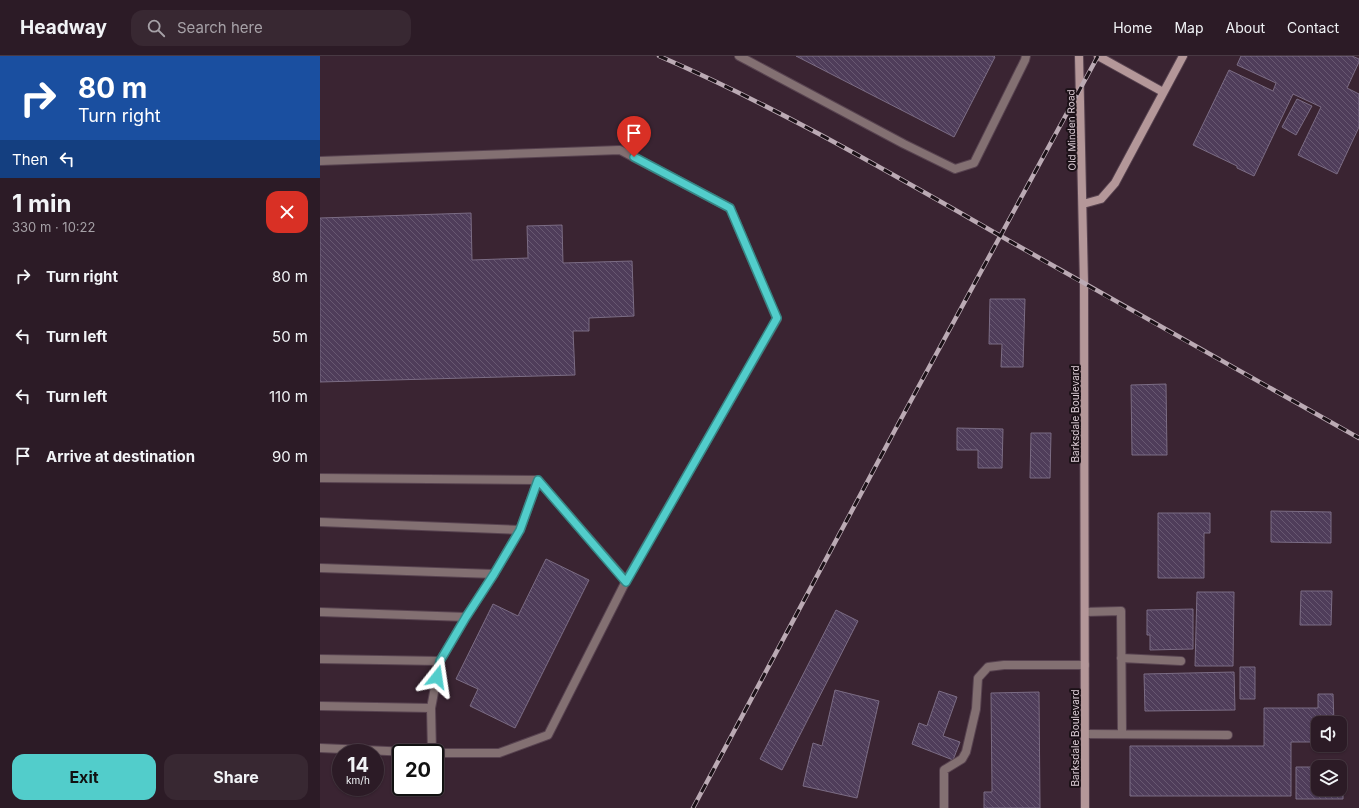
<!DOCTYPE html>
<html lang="en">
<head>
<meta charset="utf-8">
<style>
  :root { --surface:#2c1b26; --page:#382832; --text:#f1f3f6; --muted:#a6a1a7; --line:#483943; --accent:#52cdcb }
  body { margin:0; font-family:Inter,sans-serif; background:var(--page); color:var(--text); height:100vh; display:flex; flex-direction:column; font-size:15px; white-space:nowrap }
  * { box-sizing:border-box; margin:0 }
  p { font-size:13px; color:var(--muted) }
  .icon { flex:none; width:22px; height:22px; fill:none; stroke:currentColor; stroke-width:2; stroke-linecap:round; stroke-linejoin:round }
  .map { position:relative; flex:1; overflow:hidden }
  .sheet { display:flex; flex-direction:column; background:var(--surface); width:320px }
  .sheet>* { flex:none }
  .guide { background:#1a4fa0; color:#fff; overflow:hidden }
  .fabs { position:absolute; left:991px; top:660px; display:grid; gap:8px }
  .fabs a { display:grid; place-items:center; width:36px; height:36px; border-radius:8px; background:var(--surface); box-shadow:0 1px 3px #0004,0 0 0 1px var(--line); font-size:20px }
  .speed { position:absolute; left:12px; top:688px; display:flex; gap:8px; font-size:20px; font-weight:700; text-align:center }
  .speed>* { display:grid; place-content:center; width:52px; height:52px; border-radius:50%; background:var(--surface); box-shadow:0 1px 3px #0004,0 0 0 1px var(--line); line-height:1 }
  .speed small { font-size:10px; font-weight:400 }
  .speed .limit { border:2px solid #111; border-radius:6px; background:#fff; color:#111 }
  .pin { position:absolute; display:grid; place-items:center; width:34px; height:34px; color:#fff; margin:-41px -17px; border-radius:50% 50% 50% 0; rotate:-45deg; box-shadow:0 0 4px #0007 }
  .pin .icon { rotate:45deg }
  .me { position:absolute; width:44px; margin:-22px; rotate:15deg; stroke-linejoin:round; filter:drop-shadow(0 0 3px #0008) }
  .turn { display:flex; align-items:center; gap:14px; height:84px; padding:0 12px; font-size:18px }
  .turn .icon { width:52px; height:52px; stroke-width:2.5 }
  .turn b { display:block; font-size:28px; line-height:34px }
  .then { display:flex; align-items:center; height:38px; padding:0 12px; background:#0003; gap:8px; font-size:15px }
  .round { display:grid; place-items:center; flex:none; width:42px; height:42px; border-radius:12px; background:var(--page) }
  .summary { display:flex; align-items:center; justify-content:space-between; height:68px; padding:0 12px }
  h1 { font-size:24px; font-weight:700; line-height:30px }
  .primary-button { display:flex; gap:8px; margin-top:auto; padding:8px 12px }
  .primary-button a { flex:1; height:46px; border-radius:12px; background:var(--accent); color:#111; font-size:16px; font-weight:700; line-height:46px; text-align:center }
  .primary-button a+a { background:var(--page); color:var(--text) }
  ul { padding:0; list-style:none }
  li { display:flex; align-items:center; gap:12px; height:60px; padding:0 12px }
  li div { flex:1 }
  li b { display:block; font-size:15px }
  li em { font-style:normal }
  header { display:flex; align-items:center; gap:24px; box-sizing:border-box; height:56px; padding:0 20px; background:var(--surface); border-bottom:1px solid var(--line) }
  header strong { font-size:19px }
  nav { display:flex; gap:22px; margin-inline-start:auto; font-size:14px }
  .search { width:280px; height:36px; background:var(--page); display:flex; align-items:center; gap:10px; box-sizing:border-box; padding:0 14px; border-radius:12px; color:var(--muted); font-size:15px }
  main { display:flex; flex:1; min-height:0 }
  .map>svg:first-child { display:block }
  .building { fill:url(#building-back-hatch); stroke:#7b6c84 }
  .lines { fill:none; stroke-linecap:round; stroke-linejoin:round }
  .service-casing { stroke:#584350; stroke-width:10 }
  .secondary-casing { stroke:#584350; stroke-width:10 }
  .service { stroke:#837072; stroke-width:8 }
  .secondary { stroke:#b49799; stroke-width:8 }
  .rail-casing { stroke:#bbaab4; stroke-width:4.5 }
  .rail { stroke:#1b1117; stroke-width:3; stroke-dasharray:9; stroke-linecap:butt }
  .route-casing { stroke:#358584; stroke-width:10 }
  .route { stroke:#52cdcb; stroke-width:7 }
  .labels { text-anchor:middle; stroke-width:4; stroke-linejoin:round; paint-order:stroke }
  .street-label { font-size:10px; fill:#decfd8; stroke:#1b1117 }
</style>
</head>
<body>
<header>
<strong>Headway</strong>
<div class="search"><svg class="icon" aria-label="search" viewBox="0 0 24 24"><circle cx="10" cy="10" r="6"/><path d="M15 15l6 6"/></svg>Search here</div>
<nav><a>Home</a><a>Map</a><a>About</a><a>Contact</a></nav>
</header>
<main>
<section class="sheet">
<div class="guide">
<div class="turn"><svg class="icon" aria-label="right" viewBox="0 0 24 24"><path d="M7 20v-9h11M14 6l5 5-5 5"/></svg><div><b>80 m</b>Turn right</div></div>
<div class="then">Then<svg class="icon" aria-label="left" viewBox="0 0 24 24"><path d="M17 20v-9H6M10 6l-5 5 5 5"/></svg></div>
</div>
<div class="summary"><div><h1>1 min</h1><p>330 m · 10:22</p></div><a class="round" style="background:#d93025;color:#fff"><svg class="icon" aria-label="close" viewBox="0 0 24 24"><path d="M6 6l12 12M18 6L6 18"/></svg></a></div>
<ul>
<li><svg class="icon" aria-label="right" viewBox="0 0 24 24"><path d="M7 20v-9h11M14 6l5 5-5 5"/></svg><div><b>Turn right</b></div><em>80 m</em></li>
<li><svg class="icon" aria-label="left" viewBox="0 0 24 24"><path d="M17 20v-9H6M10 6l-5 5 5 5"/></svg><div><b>Turn left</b></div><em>50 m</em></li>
<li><svg class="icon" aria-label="left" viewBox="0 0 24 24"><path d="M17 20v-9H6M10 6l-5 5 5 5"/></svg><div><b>Turn left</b></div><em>110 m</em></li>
<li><svg class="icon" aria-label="arrive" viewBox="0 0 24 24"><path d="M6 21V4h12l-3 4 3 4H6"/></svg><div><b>Arrive at destination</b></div><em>90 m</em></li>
</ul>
<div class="primary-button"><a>Exit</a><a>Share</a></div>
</section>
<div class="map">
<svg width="1039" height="752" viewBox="0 0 1039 752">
  <defs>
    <pattern id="building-back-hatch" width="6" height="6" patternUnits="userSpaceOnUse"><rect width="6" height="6" fill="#4f3d5a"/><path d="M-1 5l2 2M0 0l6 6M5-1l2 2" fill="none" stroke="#685871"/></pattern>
  </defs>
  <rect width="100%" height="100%" fill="#3a2432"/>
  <path class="building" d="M476,0H674L675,1L634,81Z
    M921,0H1032L1039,3V6L1027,32L1039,38V71L1017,118L978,99L1001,51L973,38L934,120L917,112V110L873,89L909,14L953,35L956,27L917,9Z
    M977,43L992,50L976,79L962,71Z
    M151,157L152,204L208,202L207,170L242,169L243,207L312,205L314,260L269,262V275H253L255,319L0,326V162Z
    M670,243H705L703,311H681L682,288H669Z
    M846,328L847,399H812L811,329Z
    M637,372L683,373L682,412H658V394H637Z
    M711,377H731L730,422H710Z
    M951,455L1011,456V487L951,486Z
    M838,457H890V477H884V522H838Z
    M226,503L269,524L195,672L150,650L158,633L136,623L173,548L198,560Z
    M981,535H1012L1011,569H980Z
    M877,536H914L913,610H875Z
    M873,553V593L830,594V579H827V554Z
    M516,554L538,565L462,714L440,703Z
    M920,611H935V643H920Z
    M914,616L915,654L825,655L824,618Z
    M515,634L559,645L537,742L483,730L493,687L502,690Z
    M619,635L637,641L623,680L640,686L633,704L592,688L599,667L607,670Z
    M719,636L720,752H664V736H672L671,637Z
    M998,638H1013L1014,667H998V686H971V740H810V690H944V652H998Z
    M976,711H1020H998V733H1020V711H1023V743H976Z"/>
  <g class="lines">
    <defs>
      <path id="service" d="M419,0L584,88L635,113L654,107L705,4L706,0
        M0,105L300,94L410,152L457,263L306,525
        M0,422L218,424L306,525L228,679L179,697H112L0,692
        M0,466L200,474
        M0,512L174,518
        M0,556L146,561
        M765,556L801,555L802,677
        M801,602L861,605
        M0,603L120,605
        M0,650L111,652
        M765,678L908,679
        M112,697L111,652L120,605L146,561L174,518L200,474L218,424
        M624,752V714L642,703L646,696L656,653L658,622L668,611L684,609H765"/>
      <path id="secondary" d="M759,0L764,228L765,752
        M778,0L843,36
        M763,148L781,143L795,127L863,0"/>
    </defs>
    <use href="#service" class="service-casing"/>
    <use href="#secondary" class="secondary-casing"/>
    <use href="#service" class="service"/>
    <use href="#secondary" class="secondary"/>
    <defs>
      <path id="rail" d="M339,0C462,53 577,121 693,187C808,253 924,317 1039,382
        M373,752L575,374L778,0"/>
    </defs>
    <use href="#rail" class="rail-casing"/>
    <use href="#rail" class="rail"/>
  </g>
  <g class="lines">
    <defs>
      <path id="route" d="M117,621L120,605L146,561L174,518L200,474L218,424L306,526L457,262L410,152L314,101"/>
    </defs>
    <use href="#route" class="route-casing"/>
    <use href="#route" class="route"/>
  </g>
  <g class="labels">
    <g class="street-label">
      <text transform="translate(751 74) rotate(-91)" y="4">Old Minden Road</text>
      <text transform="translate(755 358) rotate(-90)" y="4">Barksdale Boulevard</text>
      <text transform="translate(755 682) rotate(-90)" y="4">Barksdale Boulevard</text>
    </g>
  </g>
</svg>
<div class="fabs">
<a><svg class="icon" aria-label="sound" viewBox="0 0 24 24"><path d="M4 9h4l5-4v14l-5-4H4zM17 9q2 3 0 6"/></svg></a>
<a><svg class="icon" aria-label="layers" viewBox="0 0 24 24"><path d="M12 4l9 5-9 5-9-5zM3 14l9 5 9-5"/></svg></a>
</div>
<div class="speed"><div>14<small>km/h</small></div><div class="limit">20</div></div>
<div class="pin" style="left:314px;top:101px;background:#d93025"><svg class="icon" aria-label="arrive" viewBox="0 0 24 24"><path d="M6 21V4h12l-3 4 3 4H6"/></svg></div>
<svg class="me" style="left:117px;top:621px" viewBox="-20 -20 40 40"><path d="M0-17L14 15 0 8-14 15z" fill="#52cdcb" stroke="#fff" stroke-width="4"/></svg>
</div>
</main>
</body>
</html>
